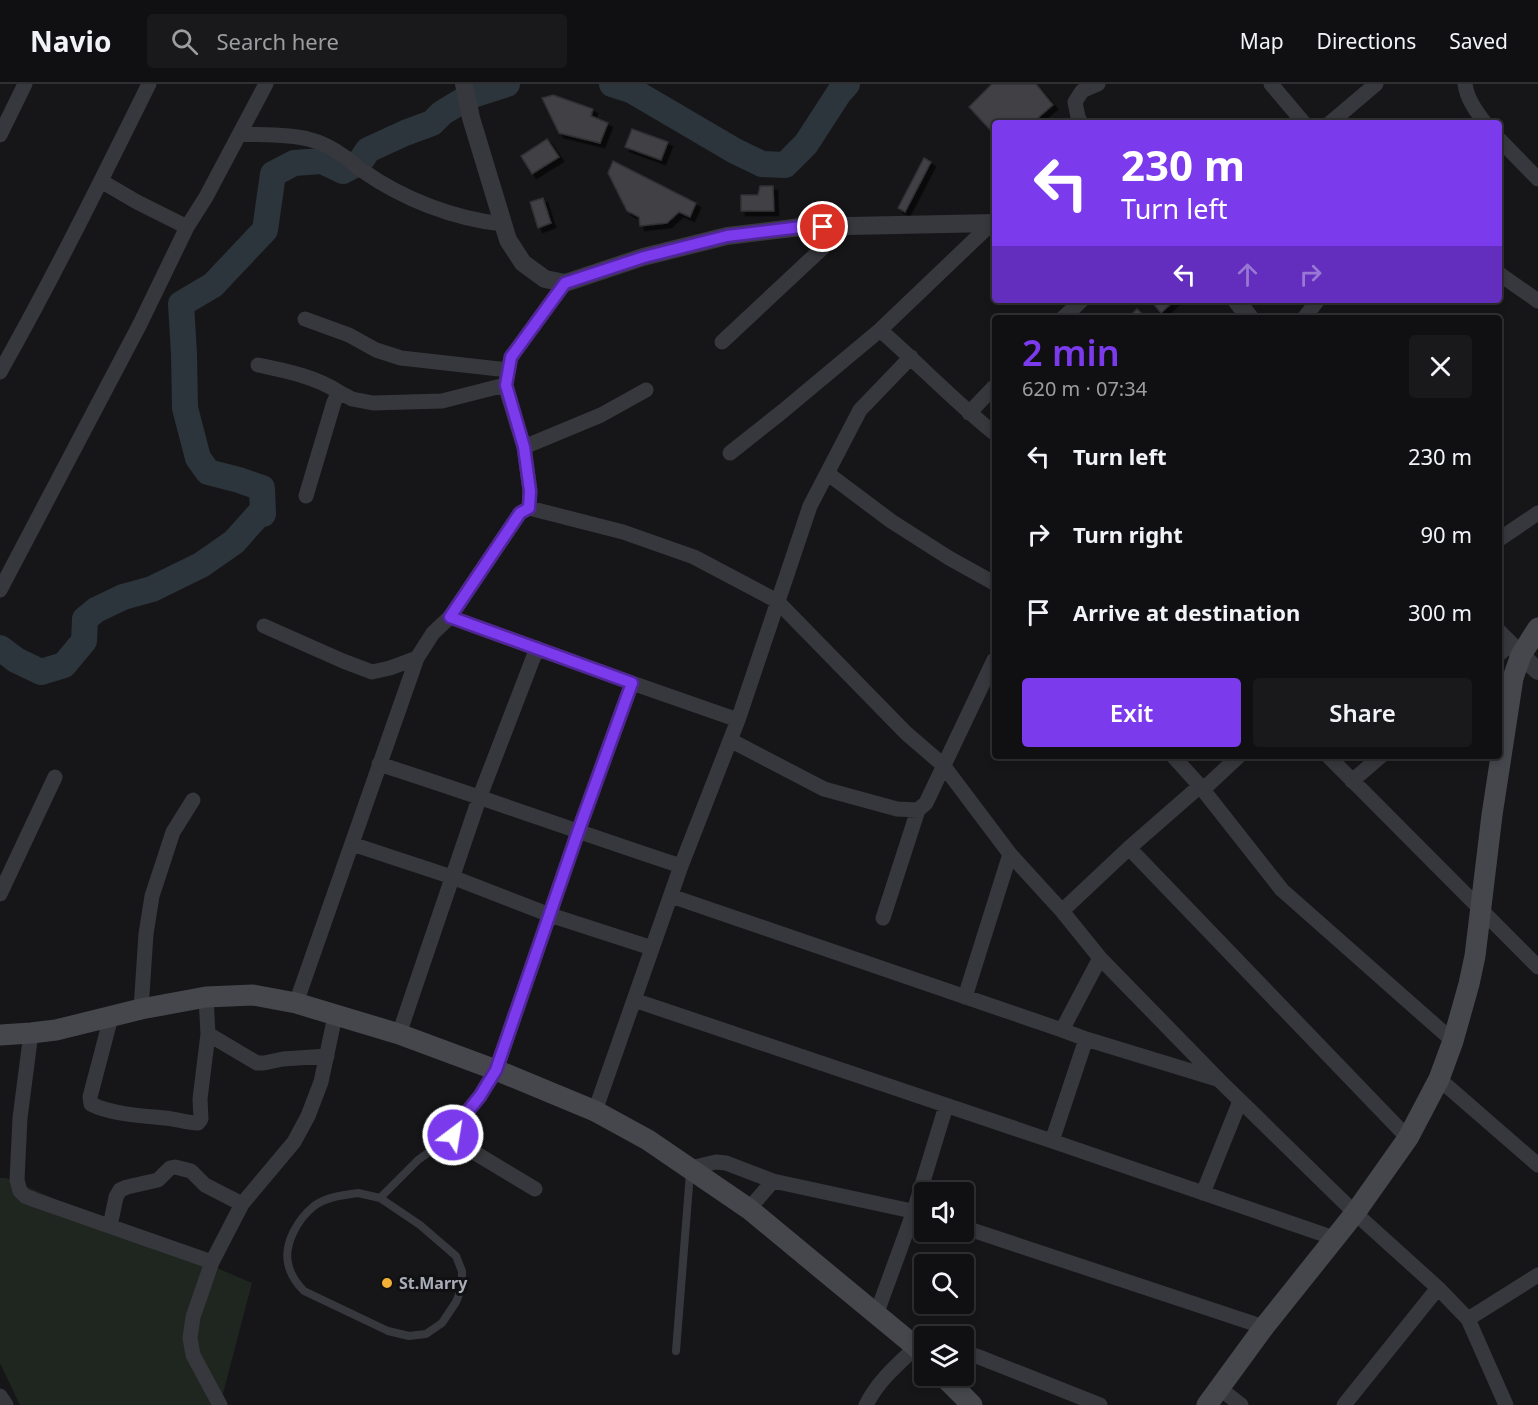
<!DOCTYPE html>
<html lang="en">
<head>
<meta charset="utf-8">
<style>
  :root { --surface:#101012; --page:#19191b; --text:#f1f3f6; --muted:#9c9d9f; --line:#303032; --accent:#7c3aed }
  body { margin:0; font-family:"Noto Sans",sans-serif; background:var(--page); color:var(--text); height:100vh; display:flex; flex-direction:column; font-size:22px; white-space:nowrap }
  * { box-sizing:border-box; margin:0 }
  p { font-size:20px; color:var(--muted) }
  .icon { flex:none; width:33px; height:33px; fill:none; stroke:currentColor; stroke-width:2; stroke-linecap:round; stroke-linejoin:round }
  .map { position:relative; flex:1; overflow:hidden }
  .sheet { position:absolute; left:992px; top:231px; width:510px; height:444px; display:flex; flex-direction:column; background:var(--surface); border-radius:6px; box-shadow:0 3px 9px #0003,0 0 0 2px var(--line) }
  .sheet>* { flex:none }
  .top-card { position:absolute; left:992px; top:36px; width:510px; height:183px; border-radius:6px; box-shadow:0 3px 9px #0003,0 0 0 2px var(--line); background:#7c3aed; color:#fff; overflow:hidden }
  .fabs { position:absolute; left:914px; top:1098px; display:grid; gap:12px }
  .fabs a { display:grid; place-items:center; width:60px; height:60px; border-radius:6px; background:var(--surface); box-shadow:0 3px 9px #0003,0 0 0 2px var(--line); font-size:30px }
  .pin { position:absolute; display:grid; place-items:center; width:51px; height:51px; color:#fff; margin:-26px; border:3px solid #fff; border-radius:50%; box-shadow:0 2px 6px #0007 }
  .me { position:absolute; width:66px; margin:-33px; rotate:31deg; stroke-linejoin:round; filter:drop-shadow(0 0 4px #0008) }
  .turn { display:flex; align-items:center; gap:21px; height:126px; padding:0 30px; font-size:27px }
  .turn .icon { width:78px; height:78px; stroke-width:2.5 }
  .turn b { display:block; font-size:42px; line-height:51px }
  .lanes { display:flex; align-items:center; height:57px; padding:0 30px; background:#0003; justify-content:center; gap:30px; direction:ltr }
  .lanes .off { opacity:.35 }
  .round { display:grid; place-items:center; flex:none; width:63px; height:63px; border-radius:6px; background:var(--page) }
  .overview { display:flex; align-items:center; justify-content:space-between; height:102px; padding:0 30px }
  h1 { font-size:36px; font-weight:600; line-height:45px; color:var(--accent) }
  .primary-button { display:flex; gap:12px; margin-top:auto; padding:12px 30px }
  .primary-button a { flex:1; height:69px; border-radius:6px; background:var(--accent); color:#fff; font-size:24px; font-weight:600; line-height:69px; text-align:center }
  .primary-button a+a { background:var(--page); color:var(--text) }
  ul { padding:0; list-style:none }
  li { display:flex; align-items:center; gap:18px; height:78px; padding:0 30px }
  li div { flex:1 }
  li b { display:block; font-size:22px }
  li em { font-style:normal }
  header { display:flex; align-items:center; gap:36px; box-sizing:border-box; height:84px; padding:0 30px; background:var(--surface); border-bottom:2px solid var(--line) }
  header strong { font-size:28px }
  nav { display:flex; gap:33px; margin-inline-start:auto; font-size:21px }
  .search { width:420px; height:54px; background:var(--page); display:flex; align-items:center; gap:15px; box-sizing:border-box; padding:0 21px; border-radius:6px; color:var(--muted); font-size:22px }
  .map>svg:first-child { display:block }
  .green { fill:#1e261f }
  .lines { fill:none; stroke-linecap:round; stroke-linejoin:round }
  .river { stroke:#2c353c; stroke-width:26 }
  .building { fill:#404145; stroke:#303034; stroke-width:1.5; filter:url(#shadow) }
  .service { stroke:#37383d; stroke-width:8 }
  .minor { stroke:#37383d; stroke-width:15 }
  .tertiary { stroke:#37383d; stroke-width:18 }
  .secondary { stroke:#45474d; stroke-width:21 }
  .route-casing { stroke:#51269a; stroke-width:15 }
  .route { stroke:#7c3aed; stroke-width:10 }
  .poi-dot { fill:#f2b134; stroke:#111113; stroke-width:2 }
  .labels { text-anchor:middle; stroke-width:6; stroke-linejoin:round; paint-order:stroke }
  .poi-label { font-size:16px; font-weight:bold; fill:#a8adb8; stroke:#111113; text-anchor:start }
</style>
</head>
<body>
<header>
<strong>Navio</strong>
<div class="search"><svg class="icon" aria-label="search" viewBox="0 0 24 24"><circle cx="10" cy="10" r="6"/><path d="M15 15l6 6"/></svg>Search here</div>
<nav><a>Map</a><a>Directions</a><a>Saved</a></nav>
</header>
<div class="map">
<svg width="1538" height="1321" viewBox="0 0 1538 1321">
  <defs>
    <filter id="shadow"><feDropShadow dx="4.5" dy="4.5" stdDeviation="0" flood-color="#0009"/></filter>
  </defs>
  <rect width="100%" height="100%" fill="#161618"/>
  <path class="green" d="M0,1094H6L252,1199L220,1321H20L0,1279Z"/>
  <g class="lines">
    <path class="river" d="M612,0L631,6L735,67L762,80L785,81L806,60L839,9L847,0
      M0,564L16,576L41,588L64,581L84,557L85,535L96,526L123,513L152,505L201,481L234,458L259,430H263L262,404L239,396L208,388L198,374L185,324L184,270L181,220L213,201L265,146L273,90L294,79L322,77L343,87L360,78L368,66L405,49L432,39L442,29L470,12L507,0"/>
  </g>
  <path class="building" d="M992,0H1036L1053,21L1032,39H994V50L969,23Z
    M553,11L593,25L591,32L608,39L600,59L559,49L542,14Z
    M632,45L668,58L661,76L625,63Z
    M547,55L559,73L532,90L521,72Z
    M924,74L931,78L905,128L898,124Z
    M613,77L696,119L690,133L679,128L667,139L640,142L639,133L627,127L608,89Z
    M760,102H773L774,127H741V111H758Z
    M543,114L551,139L538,144L530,118Z
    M1150,216H1175L1161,229Z
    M1137,225L1146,234H1128Z"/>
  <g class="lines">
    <path class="service" d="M358,1109L380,1114L420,1141L456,1172L462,1187V1203L456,1218L442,1239L426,1250L409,1252L388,1247L304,1207C296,1199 290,1190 288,1179C284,1159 298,1135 314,1122C326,1113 343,1111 358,1109Z
      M380,1114L418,1076L453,1051
      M676,1267L690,1089"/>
    <path class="minor" d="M1271,0L1304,39
      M1465,0C1467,15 1476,27 1485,39
      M1081,39L1078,33L1075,18L1082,7L1098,0
      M1330,39L1376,0
      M240,50C259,51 290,50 308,55C321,58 334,65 345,73C351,77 356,83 363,87C403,115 454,135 503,140
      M0,51L25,0
      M1498,54L1538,95
      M101,97L137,118L187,143
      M1498,189L1538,217
      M565,199L511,273L505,301L524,363L530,407L529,424L623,448L694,473L777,517L906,649L943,681L1010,770L1062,827L1100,874L1219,996L1355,1129L1438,1204L1468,1235L1506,1321
      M1063,234L1082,216
      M1304,234L1318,216
      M305,235L349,251L376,266L401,274L508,286
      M880,246C919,280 954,317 994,349
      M722,258L845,143
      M258,281C286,287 314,292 339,308
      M0,288C53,194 101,97 149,0
      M969,329L994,303
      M524,363L601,331L646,306
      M730,369L783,327L880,246L992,139
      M827,389L891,437L949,474L994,499
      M306,412L334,318L339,308L352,315L373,319L442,317L505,301
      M1498,456L1538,429
      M0,506L140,240L187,143L206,113L266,0
      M450,533L632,599L738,636
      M264,542L343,577L372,588L390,584L417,574
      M1498,571L1511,560
      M730,656L824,705L897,725L918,726
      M1173,672L1200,702L1282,806L1453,957
      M1328,672L1538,883
      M379,680C480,712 580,749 681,782
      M1352,697L1381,672
      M352,760L452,793L550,831L652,864
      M1129,764L1408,1054
      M0,810L55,693
      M671,812L1062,946L1086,955L1217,995
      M1062,827L1129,764L1200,702L1209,700L1239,672
      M883,834L918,726L926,719L994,576
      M965,913L1010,770
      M634,916L1052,1057L1334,1154
      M296,919L417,574L433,549L450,533L520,429L529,424
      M141,925L146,850L152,812L173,748L193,716
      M111,933L90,1013L91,1020C110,1030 144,1032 165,1034C177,1035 187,1039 198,1039L201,1035L200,1015L208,950L206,913
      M1062,946L1100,874
      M31,949L20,1034L17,1096L20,1107L25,1112L35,1116L212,1178
      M208,950L257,979H264L283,975L327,972
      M399,950L480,712L537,564
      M1439,995L1538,1081
      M595,1027L681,782L738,636L810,422L860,326L911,273
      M1052,1057L1086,955
      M690,1084L716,1078L726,1079L773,1097
      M535,1105L457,1058L453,1051L455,1043L480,1012L496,986L578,748L632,599
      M1203,1109L1240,1017
      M749,1125L773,1097L921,1129
      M110,1142L116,1113L120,1106L127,1103L158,1096L170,1084L175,1083L191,1087L205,1101L242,1120
      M963,1143L1264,1243
      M876,1231L914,1127L946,1022
      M1468,1235L1538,1191
      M963,1268L979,1273L1100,1321
      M1219,1304L1241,1321
      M0,1312L6,1321
      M220,1321L193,1271L190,1254L193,1233L212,1178L242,1120L294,1058L308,1032L321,998L335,932
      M866,1321C878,1297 897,1281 916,1263L924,1264
      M1344,1321L1438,1204"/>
    <path class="tertiary" d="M464,0L471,34L508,156L523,179L545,195L565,199L643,173L727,152L801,143L994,139
      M1236,216L1250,234
      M1498,548L1521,571L1538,587"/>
    <path class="secondary" d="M0,951L31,949L56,946L141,925L206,913L253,911L296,919L399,950L496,986L595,1027L648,1056L749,1125L916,1263L924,1271
      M943,1292L972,1321
      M1207,1321L1264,1243L1355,1129L1408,1054L1439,995L1453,957L1469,900L1475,872L1492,731L1513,594L1521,571L1538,544"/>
  </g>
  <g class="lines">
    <defs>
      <path id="route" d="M453,1051L455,1043L480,1012L496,986L578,748L632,599L450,533L520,429L529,424L530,407L524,363L506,301L511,273L565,199L644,173L727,152L801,143H823"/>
    </defs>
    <use href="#route" class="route-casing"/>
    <use href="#route" class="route"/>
  </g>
  <circle class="poi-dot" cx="387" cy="1199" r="6"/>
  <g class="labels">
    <g class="poi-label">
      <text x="399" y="1205">St.Marry</text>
    </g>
  </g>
</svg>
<div class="fabs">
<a><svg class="icon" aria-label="sound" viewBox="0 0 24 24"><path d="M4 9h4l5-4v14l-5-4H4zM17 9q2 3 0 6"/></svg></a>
<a><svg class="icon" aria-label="search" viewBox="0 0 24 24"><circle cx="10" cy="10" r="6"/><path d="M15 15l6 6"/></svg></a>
<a><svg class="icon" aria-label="layers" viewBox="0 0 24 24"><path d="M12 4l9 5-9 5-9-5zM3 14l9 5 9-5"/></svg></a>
</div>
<div class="pin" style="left:823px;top:143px;background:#d93025"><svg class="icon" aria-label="arrive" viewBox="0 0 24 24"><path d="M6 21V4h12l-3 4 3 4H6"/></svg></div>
<svg class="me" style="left:453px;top:1051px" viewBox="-20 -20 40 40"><circle r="17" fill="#7c3aed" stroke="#fff" stroke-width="3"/><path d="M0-11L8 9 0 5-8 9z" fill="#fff"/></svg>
<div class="top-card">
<div class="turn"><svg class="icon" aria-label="left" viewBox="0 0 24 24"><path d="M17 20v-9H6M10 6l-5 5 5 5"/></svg><div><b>230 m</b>Turn left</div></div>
<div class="lanes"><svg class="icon" aria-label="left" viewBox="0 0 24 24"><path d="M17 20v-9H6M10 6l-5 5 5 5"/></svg><svg class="icon off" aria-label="ahead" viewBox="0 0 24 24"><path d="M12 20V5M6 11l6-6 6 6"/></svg><svg class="icon off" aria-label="right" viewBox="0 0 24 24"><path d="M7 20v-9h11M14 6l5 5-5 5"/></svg></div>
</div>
<section class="sheet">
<div class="overview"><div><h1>2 min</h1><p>620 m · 07:34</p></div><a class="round"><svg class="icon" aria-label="close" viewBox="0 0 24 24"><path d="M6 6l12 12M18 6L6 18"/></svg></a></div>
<ul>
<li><svg class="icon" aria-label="left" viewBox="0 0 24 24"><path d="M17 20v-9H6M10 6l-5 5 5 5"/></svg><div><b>Turn left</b></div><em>230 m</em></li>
<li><svg class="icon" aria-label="right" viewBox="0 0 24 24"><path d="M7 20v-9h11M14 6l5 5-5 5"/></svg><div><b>Turn right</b></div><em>90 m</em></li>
<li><svg class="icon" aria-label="arrive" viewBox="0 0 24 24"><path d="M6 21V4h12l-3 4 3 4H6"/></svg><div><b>Arrive at destination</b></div><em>300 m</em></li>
</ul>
<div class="primary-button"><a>Exit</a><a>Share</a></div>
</section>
</div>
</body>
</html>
